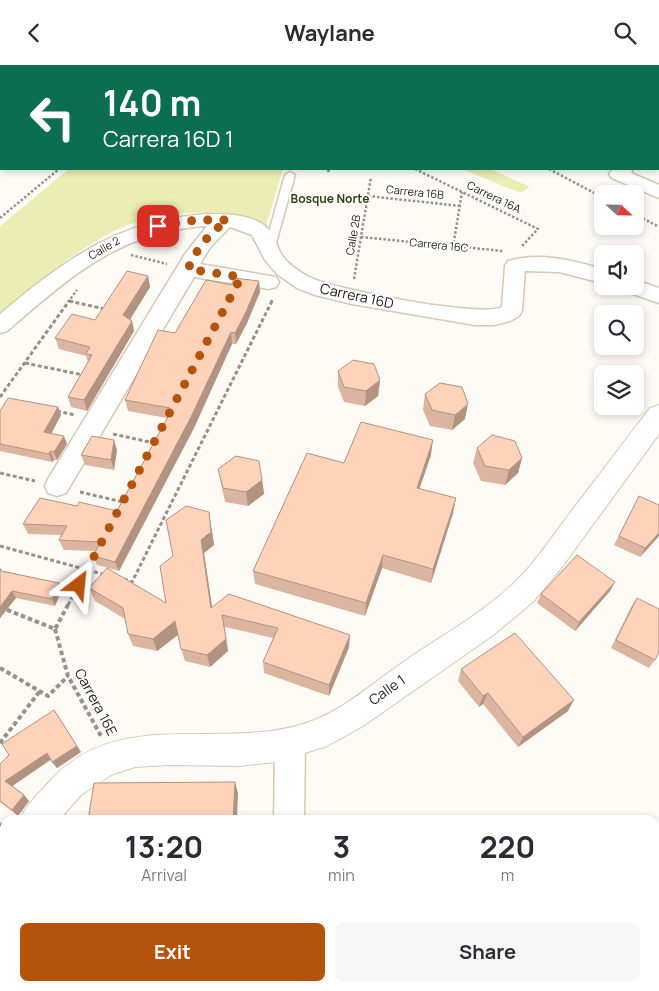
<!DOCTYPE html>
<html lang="en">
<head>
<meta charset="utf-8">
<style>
  :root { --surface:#fff; --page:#f7f7f7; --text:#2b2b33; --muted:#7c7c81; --accent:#b45309 }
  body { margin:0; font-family:Manrope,sans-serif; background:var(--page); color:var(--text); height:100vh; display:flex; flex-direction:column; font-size:19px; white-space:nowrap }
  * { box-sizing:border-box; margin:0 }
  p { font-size:16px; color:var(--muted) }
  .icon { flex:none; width:28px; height:28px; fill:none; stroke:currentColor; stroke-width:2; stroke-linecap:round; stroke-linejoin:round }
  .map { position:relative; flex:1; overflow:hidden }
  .side { position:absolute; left:0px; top:750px; width:660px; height:176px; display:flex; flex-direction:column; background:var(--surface); border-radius:15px 15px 0 0; box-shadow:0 2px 8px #0003 }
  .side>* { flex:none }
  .banner { position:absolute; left:0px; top:0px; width:660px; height:105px; box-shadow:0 2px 8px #0003; background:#0b6e4f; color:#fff; overflow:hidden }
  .needle { width:32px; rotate:112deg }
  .fabs { position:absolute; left:594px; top:120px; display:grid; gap:10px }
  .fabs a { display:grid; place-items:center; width:50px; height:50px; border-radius:8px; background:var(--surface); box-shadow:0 2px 8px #0003; font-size:25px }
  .pin { position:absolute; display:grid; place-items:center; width:42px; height:42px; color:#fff; margin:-21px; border-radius:10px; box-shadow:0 2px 8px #0006 }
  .me { position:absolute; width:55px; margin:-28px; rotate:29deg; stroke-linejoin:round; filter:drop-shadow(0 0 4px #0008) }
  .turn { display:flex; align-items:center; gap:18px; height:105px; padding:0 20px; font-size:22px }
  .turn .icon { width:65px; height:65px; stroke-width:2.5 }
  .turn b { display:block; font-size:35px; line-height:42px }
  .eta { display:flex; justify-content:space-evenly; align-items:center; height:85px; text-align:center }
  .eta b { font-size:30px; font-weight:700; line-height:35px }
  .cta { display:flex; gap:10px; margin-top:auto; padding:10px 20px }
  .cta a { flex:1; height:58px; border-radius:8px; background:var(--accent); color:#fff; font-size:20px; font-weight:700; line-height:58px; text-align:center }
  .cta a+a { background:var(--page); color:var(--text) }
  header { display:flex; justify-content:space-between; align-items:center; height:65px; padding:0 20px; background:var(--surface); font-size:22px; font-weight:700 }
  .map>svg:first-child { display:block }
  .green { fill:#eaeeb4 }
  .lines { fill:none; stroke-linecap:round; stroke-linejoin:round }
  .lane-casing { stroke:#d6c8b3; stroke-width:3 }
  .street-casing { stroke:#d6c8b3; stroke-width:3 }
  .secondary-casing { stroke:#d6c8b3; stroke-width:2 }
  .path-far2 { stroke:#95918b; stroke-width:2.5; stroke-dasharray:2.5 2; stroke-linecap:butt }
  .path-far1 { stroke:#95918b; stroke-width:3; stroke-dasharray:4 2.5; stroke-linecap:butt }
  .path { stroke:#95918b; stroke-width:4; stroke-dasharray:4.5 3; stroke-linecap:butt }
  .lane { fill:#fff; fill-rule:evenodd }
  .street { fill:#fff; fill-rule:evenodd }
  .secondary { fill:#fff; fill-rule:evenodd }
  .wall { fill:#dbb5a0 }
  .shaded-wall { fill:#b29382 }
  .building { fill:#ffd2ba; stroke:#b29382 }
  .route { stroke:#b45309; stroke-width:9; stroke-dasharray:0 16.2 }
  .labels { text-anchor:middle; stroke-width:4; stroke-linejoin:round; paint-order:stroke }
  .far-street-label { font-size:11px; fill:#201b14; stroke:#fff }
  .far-neighbourhood-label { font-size:12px; font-weight:bold; fill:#32430d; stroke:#fff }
  .street-label { font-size:14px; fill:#201b14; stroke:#fff }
</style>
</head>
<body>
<header><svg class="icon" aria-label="back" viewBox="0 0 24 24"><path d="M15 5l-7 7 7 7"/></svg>Waylane<svg class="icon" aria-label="search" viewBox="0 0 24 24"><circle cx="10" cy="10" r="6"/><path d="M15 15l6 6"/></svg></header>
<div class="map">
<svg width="659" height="926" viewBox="0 0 659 926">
  <rect width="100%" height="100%" fill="#fefbf6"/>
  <path class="green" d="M69,104H283L266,161C252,156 237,149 222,148C188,146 145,151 114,166C73,187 35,219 0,248V161Z
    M462,104H490L530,122L520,128Z
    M359,921H585L578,926H361Z"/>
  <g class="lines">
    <defs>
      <path id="lane" d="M290,107L295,110L274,185L272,187H266L264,185L285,110Z"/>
      <path id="street" d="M613,104H633L631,108L659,120V133L612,113L609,109Z
        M207,149C225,149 255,149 268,164C275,170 276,179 280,187C286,198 298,206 309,212C332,224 481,253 502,242L505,201L508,196C540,187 571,195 602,204V218L559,207L525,206L522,246L519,251L510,256L494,260H475L352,239L315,230L297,223L277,209L265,195L252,170L230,162L211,181L200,199L276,212L279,217L276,222L269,224L194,212L66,428L57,431L48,428L45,421L48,414L185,189L207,161C120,166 71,211 7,266L0,268V249C66,194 118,155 207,149Z
        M635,215L659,223V238L624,226L621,221H635Z
        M290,664L300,668L305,678L304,755H274L275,678L280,668Z
        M294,921H328L329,926H295Z"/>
      <path id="secondary" d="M659,340V369L562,502L533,537L492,571L363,661L327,681L276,697L238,701L168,700L135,702L111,710L81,730L59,755H20C26,740 38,729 49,717C120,638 224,689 312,656C344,644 372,619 399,600C437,573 479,551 513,519C535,498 552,472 570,448C597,413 623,378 650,343Z
        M5,778V816L0,818V780Z"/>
    </defs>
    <use href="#lane" class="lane-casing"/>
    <use href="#street" class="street-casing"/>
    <use href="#secondary" class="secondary-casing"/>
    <path class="path-far2" d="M118,0L121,1
      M335,0L337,1
      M444,0L446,1
      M502,0H504
      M57,1L60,0
      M364,1L368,0
      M560,1L562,0
      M415,104L538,164L521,182
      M549,104L602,132
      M328,107L329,104
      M368,131L460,141
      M635,149L659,162
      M0,153L59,104
      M361,172L503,186
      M453,182L462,127
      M131,190L167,199
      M354,214L371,112
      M69,236L74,237
      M68,237L77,225
      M271,237L272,235"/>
    <path class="path-far1" d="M69,236L105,244
      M25,298L83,310
      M0,332L69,236
      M57,346L75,350
      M113,369L154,378
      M0,408L35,416
      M80,427L123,437
      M0,481L106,510
      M124,514L132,517L272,236
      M68,540L95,490"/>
    <path class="path" d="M0,542L55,564L69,538
      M55,564L68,611L101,671
      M0,603L48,631L68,611
      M0,678L40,626
      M0,759L5,762
      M26,926L29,921
      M234,926L237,921"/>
    <use href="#lane" class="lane"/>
    <use href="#street" class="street"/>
    <use href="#secondary" class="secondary"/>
  </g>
  <path class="wall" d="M148,211L150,222L130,254L132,256L134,266L87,346L71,342L68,332L88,297L86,291L59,284L55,273L95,255Z
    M259,216L260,227L247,258L236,279H232L194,363L119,506L97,500L93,491L95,486L64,485L59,475L61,470L28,469L23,459L77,441L117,446L167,353L128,346L125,335L175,268L232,220Z
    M338,306L380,315L378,331L365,341L344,337L338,322Z
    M425,329L465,354L452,365L430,361L423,345Z
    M58,342L61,350L51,368L67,379L57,395H54L52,397L0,386V346Z
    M477,383L522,393L518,408L505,420L481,416L473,398Z
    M117,385L114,405L85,400L81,390Z
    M431,390L419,423L453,448L431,518L382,503L365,551L255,519L253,506L344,398Z
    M218,404L262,415L264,429L248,441L225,437Z
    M639,431L659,471L640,492L614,480Z
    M211,461L214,480L204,488L212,542L349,582L329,631L264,608L263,597L273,573L225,562L228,586L210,602L185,596L181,584L178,570L157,586L133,581L128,569L125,554L95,536L89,523L166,538Z
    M3,506L59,518L62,524L55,541L16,533L0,553Z
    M610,526L575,566L537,538L541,529Z
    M637,533L655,595L649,603L611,583L631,542Z
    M461,604L568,646L518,682L483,639L479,642L458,616Z
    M81,687L57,703L51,695L12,721L24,730L29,736L18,751L0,737V699Z"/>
  <path class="shaded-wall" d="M148,211L150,222L126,261L123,250Z
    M259,216L260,227L247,258L236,279L235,268Z
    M132,256L134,266L87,346L84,335Z
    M231,267L232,279L194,363L119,506L115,497Z
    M380,315L378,331L365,341L366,326Z
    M468,339L465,354L452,365L455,350Z
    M58,342L61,350L48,375L44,367Z
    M64,371L67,379L57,395L54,387Z
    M114,375L117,385L114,405L111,395Z
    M433,375L431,390L415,437L417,423Z
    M50,386L54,395L52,397L49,389Z
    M522,393L518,408L505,420L509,405Z
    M262,415L264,429L248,441L246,427Z
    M456,433L453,448L431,518L433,504Z
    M209,447L214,480L204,488L214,555L211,543L201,475Z
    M659,468V471L640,492L645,483Z
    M383,490L382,503L365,551L366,538Z
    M615,517L610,526L575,566L579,557Z
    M59,518L62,524L55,541L52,534Z
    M12,526L16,533L0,553V542Z
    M222,550L228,586L210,602L207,590Z
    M175,556L179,569L157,586L153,574Z
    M350,570L349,582L329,631V620Z
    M488,628L483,639L479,642L483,631Z
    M574,635L568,646L518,682L523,672Z
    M54,645L81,687L57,703L52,697Z
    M47,688L51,694L11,722L5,716Z
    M235,717L238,728L237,755H233Z
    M24,730L29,736L18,751L12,745Z
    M98,921H105V922L102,926H95Z"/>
  <path class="building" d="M127,206L148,211L123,250L132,256L84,335L68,332L92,290L86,289L90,282L55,273L72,249L95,255Z
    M234,213L259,216L246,247L235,268L231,267L191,352L115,497L93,491L101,477L59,475L67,461L23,459L40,433L77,441L79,437L117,446L170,348V343L125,335L158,265L175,268L206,215L232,220Z
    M353,295L374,299L380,315L366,326L344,322L338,306Z
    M440,318L462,322L468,339L455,350L432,345L425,329Z
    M8,333L58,342L44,367L64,371L54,387L50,386L49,389L0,379V346Z
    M361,357L433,375L417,423L456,433L433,504L383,490L366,538L253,506L307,388L344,398Z
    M492,370L515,376L522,393L509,405L485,401L477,383Z
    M92,371L114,375L111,395L81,390Z
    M236,391L259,396L262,415L246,427L223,423L218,404Z
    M639,431L659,440V468L645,483L619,471Z
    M186,441L209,447L211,467L201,475L211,543L229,529L350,570L329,620L263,597L278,563L222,550L226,574L207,590L181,584L175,556L153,574L128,569L123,543L89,523L107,503L166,538L160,501L173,491L166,455Z
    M577,490L615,517L579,557L541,529Z
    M0,504H1V506L59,518L52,534L12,526L0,542Z
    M637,533L659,544V587L655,595L616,575Z
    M515,568L574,635L523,672L488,628L483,631L461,604Z
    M54,645L77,681L52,697L47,688L5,716L24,730L12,745L0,736V699L9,690L2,679Z
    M235,717L233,755H88L94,718Z
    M0,838L5,841V894L0,891Z
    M63,921H98L95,926H60Z
    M132,921H204L210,926H130Z"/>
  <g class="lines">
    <path class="route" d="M79,520L241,212L188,204C197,183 209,168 228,155H196L158,161"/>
  </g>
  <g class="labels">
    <g class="far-street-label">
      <text transform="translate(415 127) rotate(6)" y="4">Carrera 16B</text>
      <text transform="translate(494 132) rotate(26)" y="4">Carrera 16A</text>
      <text transform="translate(353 170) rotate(-80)" y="4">Calle 2B</text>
      <text transform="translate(439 180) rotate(6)" y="4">Carrera 16C</text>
      <text transform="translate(104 183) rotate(-30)" y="4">Calle 2</text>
    </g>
    <g class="far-neighbourhood-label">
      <text x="330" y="138">Bosque Norte</text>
    </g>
    <g class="street-label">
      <text transform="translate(357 231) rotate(12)" y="5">Carrera 16D</text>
      <text transform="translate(387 625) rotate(-35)" y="5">Calle 1</text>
      <text transform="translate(96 637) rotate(62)" y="5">Carrera 16E</text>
    </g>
  </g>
</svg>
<div class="fabs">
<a><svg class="needle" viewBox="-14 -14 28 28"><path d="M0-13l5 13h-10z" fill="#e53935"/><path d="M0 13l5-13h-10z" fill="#7c7c81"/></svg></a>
<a><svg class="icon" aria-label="sound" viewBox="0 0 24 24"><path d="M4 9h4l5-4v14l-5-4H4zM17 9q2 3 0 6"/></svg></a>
<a><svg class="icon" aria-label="search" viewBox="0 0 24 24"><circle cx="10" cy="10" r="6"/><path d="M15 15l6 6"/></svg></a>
<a><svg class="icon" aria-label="layers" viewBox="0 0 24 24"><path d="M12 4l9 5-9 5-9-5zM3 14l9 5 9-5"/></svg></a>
</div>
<div class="pin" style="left:158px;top:161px;background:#d93025"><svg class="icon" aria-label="arrive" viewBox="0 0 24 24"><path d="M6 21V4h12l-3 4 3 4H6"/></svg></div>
<svg class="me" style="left:79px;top:520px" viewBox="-20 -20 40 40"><path d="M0-17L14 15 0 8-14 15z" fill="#b45309" stroke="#fff" stroke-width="4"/></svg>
<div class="banner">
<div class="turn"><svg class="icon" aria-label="left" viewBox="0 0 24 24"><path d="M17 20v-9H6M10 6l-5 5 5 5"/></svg><div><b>140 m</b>Carrera 16D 1</div></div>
</div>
<section class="side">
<div class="eta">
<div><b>13:20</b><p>Arrival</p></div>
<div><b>3</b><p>min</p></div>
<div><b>220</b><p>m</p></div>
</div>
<div class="cta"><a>Exit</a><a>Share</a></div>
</section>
</div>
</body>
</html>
